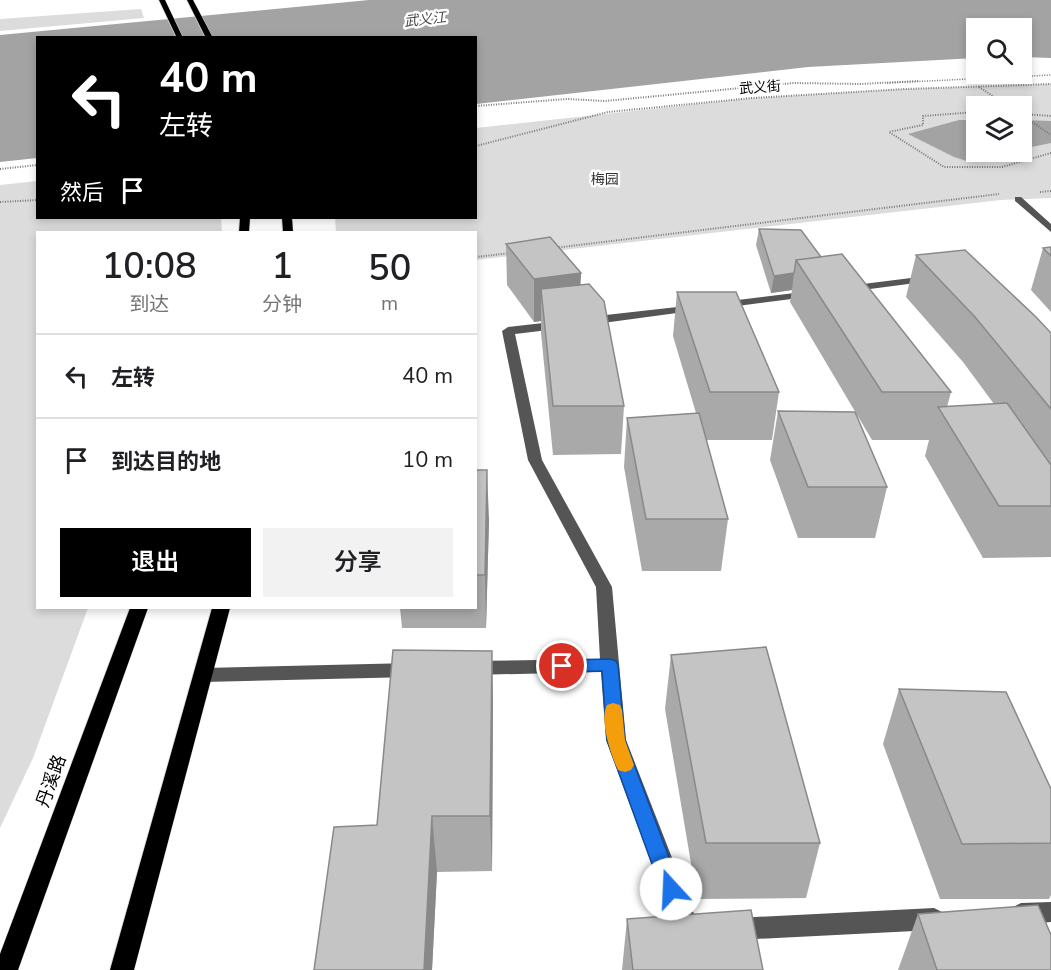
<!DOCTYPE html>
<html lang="zh">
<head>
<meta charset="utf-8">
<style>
  :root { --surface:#fff; --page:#f2f2f2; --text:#202124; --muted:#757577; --line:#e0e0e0; --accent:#000 }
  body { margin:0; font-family:"Nunito Sans","Noto Sans SC",sans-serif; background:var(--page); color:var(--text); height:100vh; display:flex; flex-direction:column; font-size:22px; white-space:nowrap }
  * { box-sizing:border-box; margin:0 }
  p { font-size:20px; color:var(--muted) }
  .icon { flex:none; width:33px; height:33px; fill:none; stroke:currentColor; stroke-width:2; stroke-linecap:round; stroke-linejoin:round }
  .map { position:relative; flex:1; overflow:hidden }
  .panel { position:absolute; left:36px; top:231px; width:441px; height:378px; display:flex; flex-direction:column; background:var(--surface); border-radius:0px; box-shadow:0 3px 9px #0003 }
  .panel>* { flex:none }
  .banner { position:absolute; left:36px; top:36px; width:441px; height:183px; border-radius:0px; box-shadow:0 3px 9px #0003; background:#000; color:#fff; overflow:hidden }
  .controls { position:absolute; left:966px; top:18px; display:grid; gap:12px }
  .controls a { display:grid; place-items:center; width:66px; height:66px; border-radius:0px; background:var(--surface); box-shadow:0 3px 9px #0003; font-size:30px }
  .pin { position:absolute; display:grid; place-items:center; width:51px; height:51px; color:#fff; margin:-26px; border:3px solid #fff; border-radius:50%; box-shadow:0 2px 6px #0007 }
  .me { position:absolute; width:66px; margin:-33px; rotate:340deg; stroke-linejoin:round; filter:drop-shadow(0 0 4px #0008) }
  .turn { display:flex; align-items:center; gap:21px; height:126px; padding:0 24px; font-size:27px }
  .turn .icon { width:78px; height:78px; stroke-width:2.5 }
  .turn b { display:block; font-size:42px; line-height:51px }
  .then { display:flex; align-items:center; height:57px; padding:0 24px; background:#0003; gap:12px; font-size:22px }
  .eta { display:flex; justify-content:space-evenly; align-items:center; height:102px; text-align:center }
  .eta b { font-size:36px; font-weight:600; line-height:42px }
  .cta { display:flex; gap:12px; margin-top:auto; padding:12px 24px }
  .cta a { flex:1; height:69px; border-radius:0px; background:var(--accent); color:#fff; font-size:24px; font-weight:600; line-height:69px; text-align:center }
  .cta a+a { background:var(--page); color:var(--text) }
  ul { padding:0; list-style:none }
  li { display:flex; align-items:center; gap:18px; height:84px; padding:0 24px; border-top:2px solid var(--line) }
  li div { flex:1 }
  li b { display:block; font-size:22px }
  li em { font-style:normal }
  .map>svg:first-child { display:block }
  .green { fill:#dcdcdc; fill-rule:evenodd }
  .water { fill:#a3a3a3 }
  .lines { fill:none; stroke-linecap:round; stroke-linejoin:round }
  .major-casing { stroke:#dbdbdb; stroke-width:1 }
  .path-far1 { stroke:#777; stroke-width:1.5; stroke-dasharray:1 1.5; stroke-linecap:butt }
  .path { stroke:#777; stroke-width:2; stroke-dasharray:1 1.5; stroke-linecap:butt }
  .minor { fill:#555; fill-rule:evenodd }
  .major { fill:#000; fill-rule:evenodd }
  .wall { fill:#a9a9a9 }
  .shaded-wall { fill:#898989 }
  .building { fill:#c4c4c4; stroke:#898989; stroke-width:1.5 }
  .route { fill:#1a73e8; stroke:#114b97; stroke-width:1.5 }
  .slow { fill:#f59e0b }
  .labels { text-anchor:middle; stroke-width:5; stroke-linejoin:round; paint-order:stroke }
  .far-water-label { font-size:14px; font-style:italic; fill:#444; stroke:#fff }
  .far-street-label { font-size:14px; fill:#000; stroke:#fff }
  .far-park-label { font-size:14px; fill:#333; stroke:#fff }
  .near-street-label { font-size:18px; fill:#000; stroke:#fff }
</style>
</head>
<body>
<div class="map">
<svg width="1051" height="970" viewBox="0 0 1051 970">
  <rect width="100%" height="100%" fill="#fff"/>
  <path class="green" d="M141,9L144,18L0,31V19Z
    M1051,84V198L1001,200L476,260V232H336L335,218H476V128L752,98L905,89ZM976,106H1022V152H976Z
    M37,181L38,218H221L222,232H38V608H88L33,758L0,828V185Z"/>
  <path class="water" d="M369,0H1051V58L1022,57V28H976V58L808,67L476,104V38H38L37,158L0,162V35Z
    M959,120H976V152H1011L970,162L954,157L908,134Z
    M1022,120L1051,121V143L1022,149Z"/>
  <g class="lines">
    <defs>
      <path id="major" d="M159,0H165L183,38H177Z
        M187,0H193L213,38H206Z
        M240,218H250L249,232H239Z
        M282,218H292L293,232H283Z
        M130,608H148L18,970H0V954Z
        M212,608H230L134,970H110Z"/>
    </defs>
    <use href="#major" class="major-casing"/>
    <path class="path-far1" d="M887,83L1051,75"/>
    <path class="path" d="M979,87L1008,106
      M476,106L567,99L605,101L794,83L860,84L919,81
      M976,112L923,116V125L889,132L944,167H1002L1051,153
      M1022,114L1051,116
      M1022,115L1051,135
      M476,146L608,112L752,98L905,89L1051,84
      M0,169L38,165
      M1040,192L1051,191
      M0,202L38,200
      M554,248L999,194
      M476,257L511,253"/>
    <path class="minor" d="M1015,197H1021L1051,224V232L1015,201Z
      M927,276L931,277V281L847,292L841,289L847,286Z
      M811,291L815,292V296L722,308L716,305L722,302Z
      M695,305L701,308L699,310L588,325L582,321L588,317Z
      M561,321L565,322V328L515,334L542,460L612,587L626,740L701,932L697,940L689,943L681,940L677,932L606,740L601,672L472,675L465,673L463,668L465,663L472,661L600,659L596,587L528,460L502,331L508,327Z
      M412,663L419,665L421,670L419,675L412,677L204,682L197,680L195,675L197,670L204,668Z
      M1051,902V922L1021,925L1013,921L1009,914L1013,907L1021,903Z
      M934,908L942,912L946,919L942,926L934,930L736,940L728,937L724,929L728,921L736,918Z"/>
    <use href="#major" class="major"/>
  </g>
  <path class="wall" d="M759,229L821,257L951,392L947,407L994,404L963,362L906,297L916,255L1051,333V557L983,558L925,456L929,440H872L790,302L792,290L771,293L756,245Z
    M506,244L581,273L580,285L624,406L621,454L553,455L541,333V321L534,322L507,285Z
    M1051,247V312L1031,290L1043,248Z
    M677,292L779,392L772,440H706L728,519L721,571H642L624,467L627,418L696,413L673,336Z
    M778,411L887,487L875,538H798L770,460Z
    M476,470L489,520L486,628H402L400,608H476Z
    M492,651L493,705L492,871L437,872L432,970H314L377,825Z
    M671,655L820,843L806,898L697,899L665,709Z
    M899,689L1051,789V895L1049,899H940L883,744Z
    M918,914L1051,970H898Z
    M627,919L763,970H622Z"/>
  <path class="shaded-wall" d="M581,273L579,316L541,289V321L534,322V279Z
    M794,273L792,290L771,293L774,276Z
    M487,470L489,520L486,628L485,575Z
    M492,651L493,705L492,871L490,816Z
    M432,816L437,872L432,970H424Z"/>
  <path class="building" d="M759,229L801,230L821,257L796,260L794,273L774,276Z
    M550,237L581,273L534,279L506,244Z
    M1051,247V256L1043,248Z
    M965,250L1036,317L1051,333V409L975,317L916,255Z
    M842,254L951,392H882L796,260Z
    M589,284L604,301L624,406H553L541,289Z
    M677,292H736L779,392H710Z
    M1007,403L1051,465V506H999L938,407Z
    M778,411L855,412L887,487H808Z
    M699,413L728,519H646L627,418Z
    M476,470H487L485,575H476Z
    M766,647L820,843H706L671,655Z
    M393,650L492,651L490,816H432L424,970H314L334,827L377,825Z
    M899,689L1006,692L1051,789V843L962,844Z
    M1038,905L1051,935V970H937L918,914Z
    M751,910L763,970H633L627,919Z"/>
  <path class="route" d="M610,659L616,661L618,665L625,740L681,889L678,896L671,899L664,896L661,889L607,740L602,671L562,672L556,670L554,666L556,662L562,660Z"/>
  <path class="slow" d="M613,703L620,705L622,710L625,740L634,765L631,770L625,772L618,770C611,755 599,720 607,705Z"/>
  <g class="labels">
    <g class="far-water-label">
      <text transform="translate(425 19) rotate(-6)" y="5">武义江</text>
    </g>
    <g class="far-street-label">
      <text transform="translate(760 87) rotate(-4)" y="5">武义街</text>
    </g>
    <g class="far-park-label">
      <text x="605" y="184">梅园</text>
    </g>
    <g class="near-street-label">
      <text transform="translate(51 781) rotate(-70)" y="6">丹溪路</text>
    </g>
  </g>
</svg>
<div class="controls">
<a><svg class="icon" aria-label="search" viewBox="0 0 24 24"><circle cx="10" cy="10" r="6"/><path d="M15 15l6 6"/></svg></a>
<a><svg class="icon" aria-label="layers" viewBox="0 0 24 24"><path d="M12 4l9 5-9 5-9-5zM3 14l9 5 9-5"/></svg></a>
</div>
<div class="pin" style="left:562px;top:666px;background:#d93025"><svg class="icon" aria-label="arrive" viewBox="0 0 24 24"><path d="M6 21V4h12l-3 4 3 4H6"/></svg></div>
<svg class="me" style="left:671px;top:889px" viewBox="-20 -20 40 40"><circle r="19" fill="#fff"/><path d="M0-13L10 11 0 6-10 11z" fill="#1a73e8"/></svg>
<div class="banner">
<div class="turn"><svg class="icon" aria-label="left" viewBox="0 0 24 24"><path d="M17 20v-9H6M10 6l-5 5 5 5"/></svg><div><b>40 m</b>左转</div></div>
<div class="then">然后<svg class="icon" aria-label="arrive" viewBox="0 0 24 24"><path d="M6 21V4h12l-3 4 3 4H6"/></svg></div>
</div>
<section class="panel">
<div class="eta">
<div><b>10:08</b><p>到达</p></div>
<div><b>1</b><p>分钟</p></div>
<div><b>50</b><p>m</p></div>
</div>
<ul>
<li><svg class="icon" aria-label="left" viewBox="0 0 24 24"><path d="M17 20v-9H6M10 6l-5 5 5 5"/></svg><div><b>左转</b></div><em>40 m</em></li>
<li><svg class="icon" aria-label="arrive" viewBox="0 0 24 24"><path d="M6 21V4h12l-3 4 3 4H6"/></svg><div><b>到达目的地</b></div><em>10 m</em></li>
</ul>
<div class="cta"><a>退出</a><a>分享</a></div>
</section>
</div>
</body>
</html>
